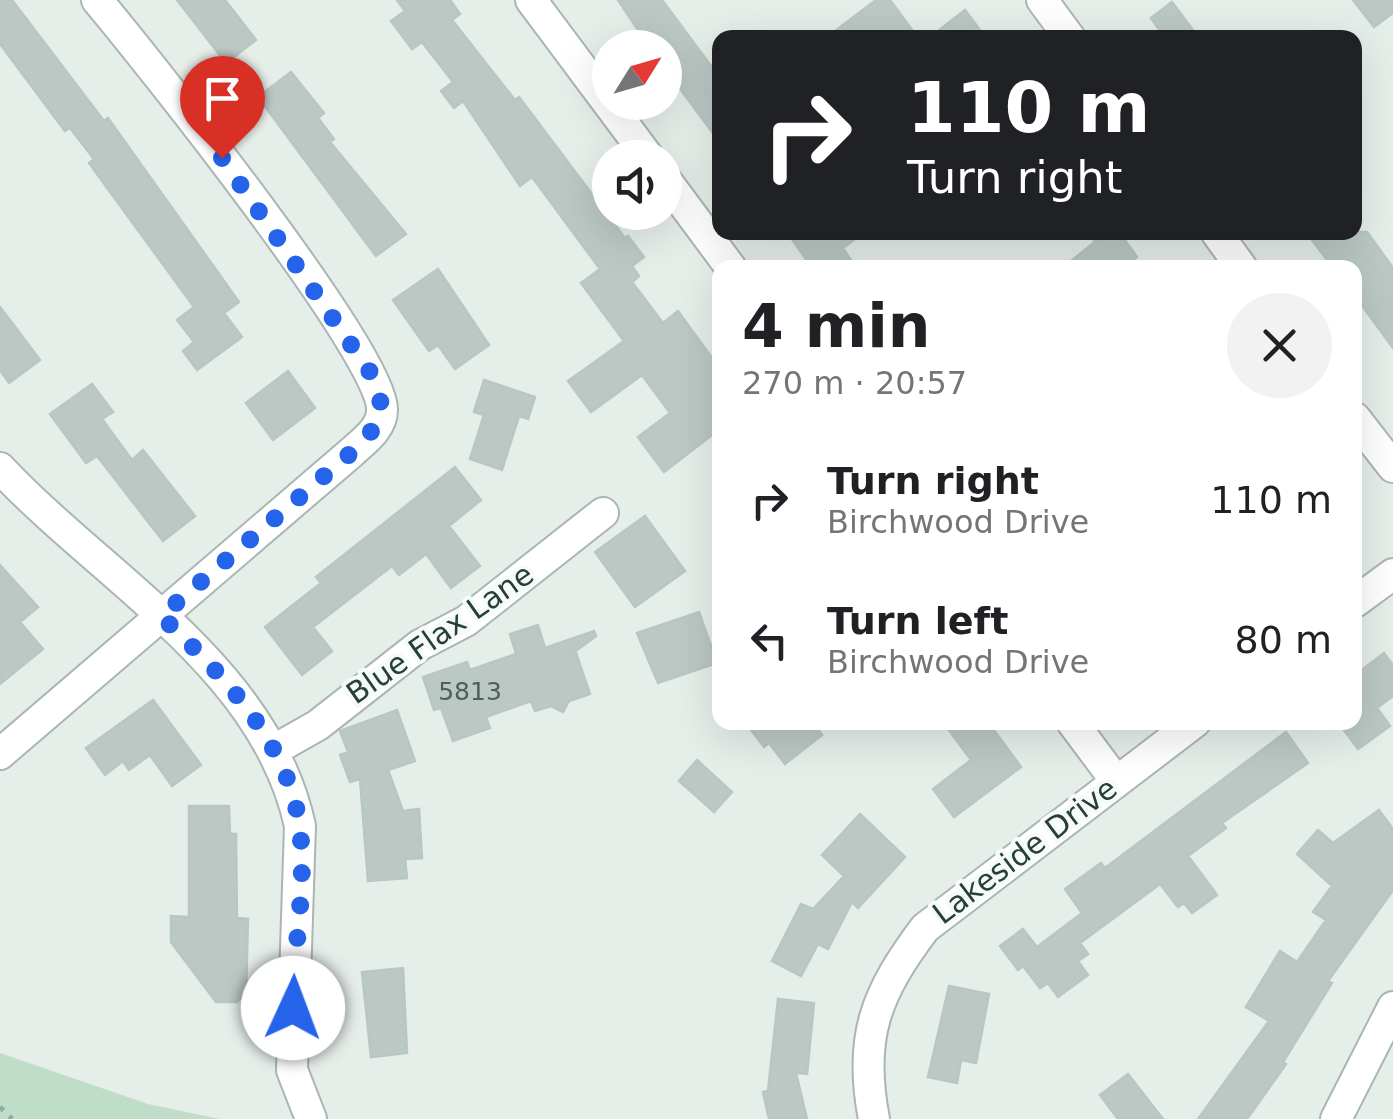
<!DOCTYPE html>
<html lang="en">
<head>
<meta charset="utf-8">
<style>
  :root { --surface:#fff; --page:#f2f2f2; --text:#202124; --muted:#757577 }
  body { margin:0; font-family:"DejaVu Sans",sans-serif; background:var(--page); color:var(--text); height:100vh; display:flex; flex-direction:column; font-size:38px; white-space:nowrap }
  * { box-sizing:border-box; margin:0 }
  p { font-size:32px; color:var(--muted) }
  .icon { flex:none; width:55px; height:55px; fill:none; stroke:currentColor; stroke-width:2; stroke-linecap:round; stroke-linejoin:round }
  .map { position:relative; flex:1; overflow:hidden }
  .sheet { position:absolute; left:712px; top:260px; width:650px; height:470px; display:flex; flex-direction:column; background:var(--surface); border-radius:20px; box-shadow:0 10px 40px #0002 }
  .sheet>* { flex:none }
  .hud { position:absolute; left:712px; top:30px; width:650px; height:210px; border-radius:20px; box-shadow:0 10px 40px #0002; background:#202124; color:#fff; overflow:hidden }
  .needle { width:65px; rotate:53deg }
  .buttons { position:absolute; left:592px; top:30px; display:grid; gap:20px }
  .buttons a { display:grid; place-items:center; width:90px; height:90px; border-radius:50%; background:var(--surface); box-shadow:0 10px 40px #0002; font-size:50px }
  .pin { position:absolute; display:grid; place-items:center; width:85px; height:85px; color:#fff; margin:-102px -42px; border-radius:50% 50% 50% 0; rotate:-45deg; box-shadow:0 0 10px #0007 }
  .pin .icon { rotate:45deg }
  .me { position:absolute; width:110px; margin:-55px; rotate:2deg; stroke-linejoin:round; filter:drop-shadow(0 0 8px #0008) }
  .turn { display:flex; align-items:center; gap:35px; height:210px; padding:0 30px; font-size:45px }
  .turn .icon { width:130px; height:130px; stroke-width:2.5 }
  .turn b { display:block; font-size:70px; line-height:85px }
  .round { display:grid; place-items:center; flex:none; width:105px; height:105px; border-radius:52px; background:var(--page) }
  .head { display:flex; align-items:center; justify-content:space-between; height:170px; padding:0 30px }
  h1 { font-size:60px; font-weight:800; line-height:75px }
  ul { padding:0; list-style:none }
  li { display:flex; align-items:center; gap:30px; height:140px; padding:0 30px }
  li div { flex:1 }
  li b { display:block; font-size:38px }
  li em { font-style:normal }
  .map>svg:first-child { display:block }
  .green { fill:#c0ddc9 }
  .building { fill:#bbc8c3; stroke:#b8c7c1; stroke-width:2.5 }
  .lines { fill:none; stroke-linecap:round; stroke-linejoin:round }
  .minor-casing { stroke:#a9b6b1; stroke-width:34 }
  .path { stroke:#88afa4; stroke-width:5; stroke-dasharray:5 8; stroke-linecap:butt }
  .minor { stroke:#fff; stroke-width:30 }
  .route { stroke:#2563eb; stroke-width:18; stroke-dasharray:0 32.4 }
  .labels { text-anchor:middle; stroke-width:8; stroke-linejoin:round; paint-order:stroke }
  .number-label { font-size:25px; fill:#4b615c }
  .street-label { font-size:30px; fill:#263f39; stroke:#f6faf8 }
</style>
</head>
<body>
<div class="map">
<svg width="1393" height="1119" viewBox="0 0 1393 1119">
  <rect width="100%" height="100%" fill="#e6eeea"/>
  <path class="green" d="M0,1053L148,1104L220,1119H0Z"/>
  <path class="building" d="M0,0H12L104,121L108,118L239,302L224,313L242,337L197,370L183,351L194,342L177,320L194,307L89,163L94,159L70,128L65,131L0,44Z
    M177,0H225L256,40L226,63Z
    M397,0H450L460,14L452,20L515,100L519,97L625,238L628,236L644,257L632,266L639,276L632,282L663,323L678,311L720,369V429L664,472L638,437L670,413L642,375L591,412L568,381L624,341L581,283L600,269L532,177L520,186L463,101L454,108L441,91L453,82L422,42L412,49L391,21L405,11Z
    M618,0H662L720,78V143L665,68V48H650Z
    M876,0H890L918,38H826Z
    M1353,0H1393V13L1374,27Z
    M1172,2L1199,38H1165L1151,18Z
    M965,10L986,38H929Z
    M291,72L324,113L318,118L334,139L330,142L406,234L376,256L258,97Z
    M787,232H864L843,248L856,268H812Z
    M1088,232H1119L1137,257L1123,268H1062L1095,242Z
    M1306,232H1367L1393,268V348L1355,296V268H1333Z
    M438,269L489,345L455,369L438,345L429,351L393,300Z
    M0,307L40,360L9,383L0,370Z
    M288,371L315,408L273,440L246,403Z
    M484,380L535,397L528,419L519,416L502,470L470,459L484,415L474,412Z
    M92,384L113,412L102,419L132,460L143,450L195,516L163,541L97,456L86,463L50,414Z
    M455,467L481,500L449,526L480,566L451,588L426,554L399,575L392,566L313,627L332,651L302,675L265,627L321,583L316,577Z
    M645,516L685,571L635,607L595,552Z
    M0,565L38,607L20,622L43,649L0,684Z
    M699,612L717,663L658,683L637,633Z
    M538,625L545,648L594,631L596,636L569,656L576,653L590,694L569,701L563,712L551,706L535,711L531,701L486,717L490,728L453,741L441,708L434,710L423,677L467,662L470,670L516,654L510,634Z
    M1384,653L1393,665V696L1377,708L1390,726L1358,749L1338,722H1355V675Z
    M153,700L201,765L172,786L150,755L129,770L123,761L105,775L86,748Z
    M397,710L415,761L388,770L403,811L419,809L422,858L405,859L407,878L368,881L360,779L350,782L340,755L348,752L340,731Z
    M745,722H813L822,735L785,764L769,743L764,747Z
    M943,722H988L1021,767L954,817L933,789L971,760Z
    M1286,732L1308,763L1222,823L1226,828L1188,856L1217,895L1192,913L1184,903L1178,907L1160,884L1080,943L1088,954L1078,961L1088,975L1058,997L1048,983L1040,988L1023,966L1018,970L1000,946L1023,929L1037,947L1082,913L1065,889L1101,863L1105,868Z
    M697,760L732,792L714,812L679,781Z
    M189,806H229L230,834H236L237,918L248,919L246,993L237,1002H216L171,942V916L189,917Z
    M1379,810L1393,829V890L1328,981L1332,983L1283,1062L1286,1064L1247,1119H1198L1269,1021L1246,1007L1280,951L1297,962L1326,920L1313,912L1332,886L1297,854L1318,830L1333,843Z
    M860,814L905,857L858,908L852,902L828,949L818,944L801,976L772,961L801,904L813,909L844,876L822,855Z
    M403,968L407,1053L371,1057L362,972Z
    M949,986L989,994L976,1063L961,1060L957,1083L928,1077Z
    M778,999L814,1003L807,1074L796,1073L807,1119H769L763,1092L768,1091Z
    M1128,1074L1163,1119H1118L1100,1095Z"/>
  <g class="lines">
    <defs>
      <path id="minor" d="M531,0L649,158
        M1042,0L1070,38
        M665,179L731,268
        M1216,232L1242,268
        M1355,418L1393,467
        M0,468C104,579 266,668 300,826L292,1070L311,1119
        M1355,602L1393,574
        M1072,722L1116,781
        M274,750L318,725L420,645L466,621L603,513
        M0,754L352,452C365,440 382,428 382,410C385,357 144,56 97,0
        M874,1119C858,1037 876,993 925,928L1195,722
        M1336,1119L1393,1007"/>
    </defs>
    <use href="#minor" class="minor-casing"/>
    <path class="path" d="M0,1107L12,1119"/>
    <use href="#minor" class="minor"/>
  </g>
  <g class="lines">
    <path class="route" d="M222,158L370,372C390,408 380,426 352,452L161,616C220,672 287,740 299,823C308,883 293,948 293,1008"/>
  </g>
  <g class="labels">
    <g class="number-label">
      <text x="470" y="700">5813</text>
    </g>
    <g class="street-label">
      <text transform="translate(440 634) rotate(-35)" y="10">Blue Flax Lane</text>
      <text transform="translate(1025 851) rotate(-37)" y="10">Lakeside Drive</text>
    </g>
  </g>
</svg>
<div class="buttons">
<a><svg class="needle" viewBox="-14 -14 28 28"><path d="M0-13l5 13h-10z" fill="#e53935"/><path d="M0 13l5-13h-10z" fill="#757577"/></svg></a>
<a><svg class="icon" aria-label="sound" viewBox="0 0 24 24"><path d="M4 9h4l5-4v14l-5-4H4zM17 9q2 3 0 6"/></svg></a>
</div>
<div class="pin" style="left:222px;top:158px;background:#d93025"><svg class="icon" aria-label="arrive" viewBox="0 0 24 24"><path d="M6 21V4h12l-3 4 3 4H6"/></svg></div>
<svg class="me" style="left:293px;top:1008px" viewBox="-20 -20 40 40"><circle r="19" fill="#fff"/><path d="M0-13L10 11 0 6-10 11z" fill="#2563eb"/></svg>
<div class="hud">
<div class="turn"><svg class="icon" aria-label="right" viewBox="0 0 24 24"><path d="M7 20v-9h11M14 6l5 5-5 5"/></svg><div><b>110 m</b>Turn right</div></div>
</div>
<section class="sheet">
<div class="head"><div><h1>4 min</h1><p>270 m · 20:57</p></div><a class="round"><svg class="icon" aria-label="close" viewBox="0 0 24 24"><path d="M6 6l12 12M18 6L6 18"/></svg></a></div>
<ul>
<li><svg class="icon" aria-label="right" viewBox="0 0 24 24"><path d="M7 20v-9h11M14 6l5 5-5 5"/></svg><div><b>Turn right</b><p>Birchwood Drive</p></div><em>110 m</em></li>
<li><svg class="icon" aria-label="left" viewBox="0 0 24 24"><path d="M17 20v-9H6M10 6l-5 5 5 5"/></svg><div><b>Turn left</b><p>Birchwood Drive</p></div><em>80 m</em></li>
</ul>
</section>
</div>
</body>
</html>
